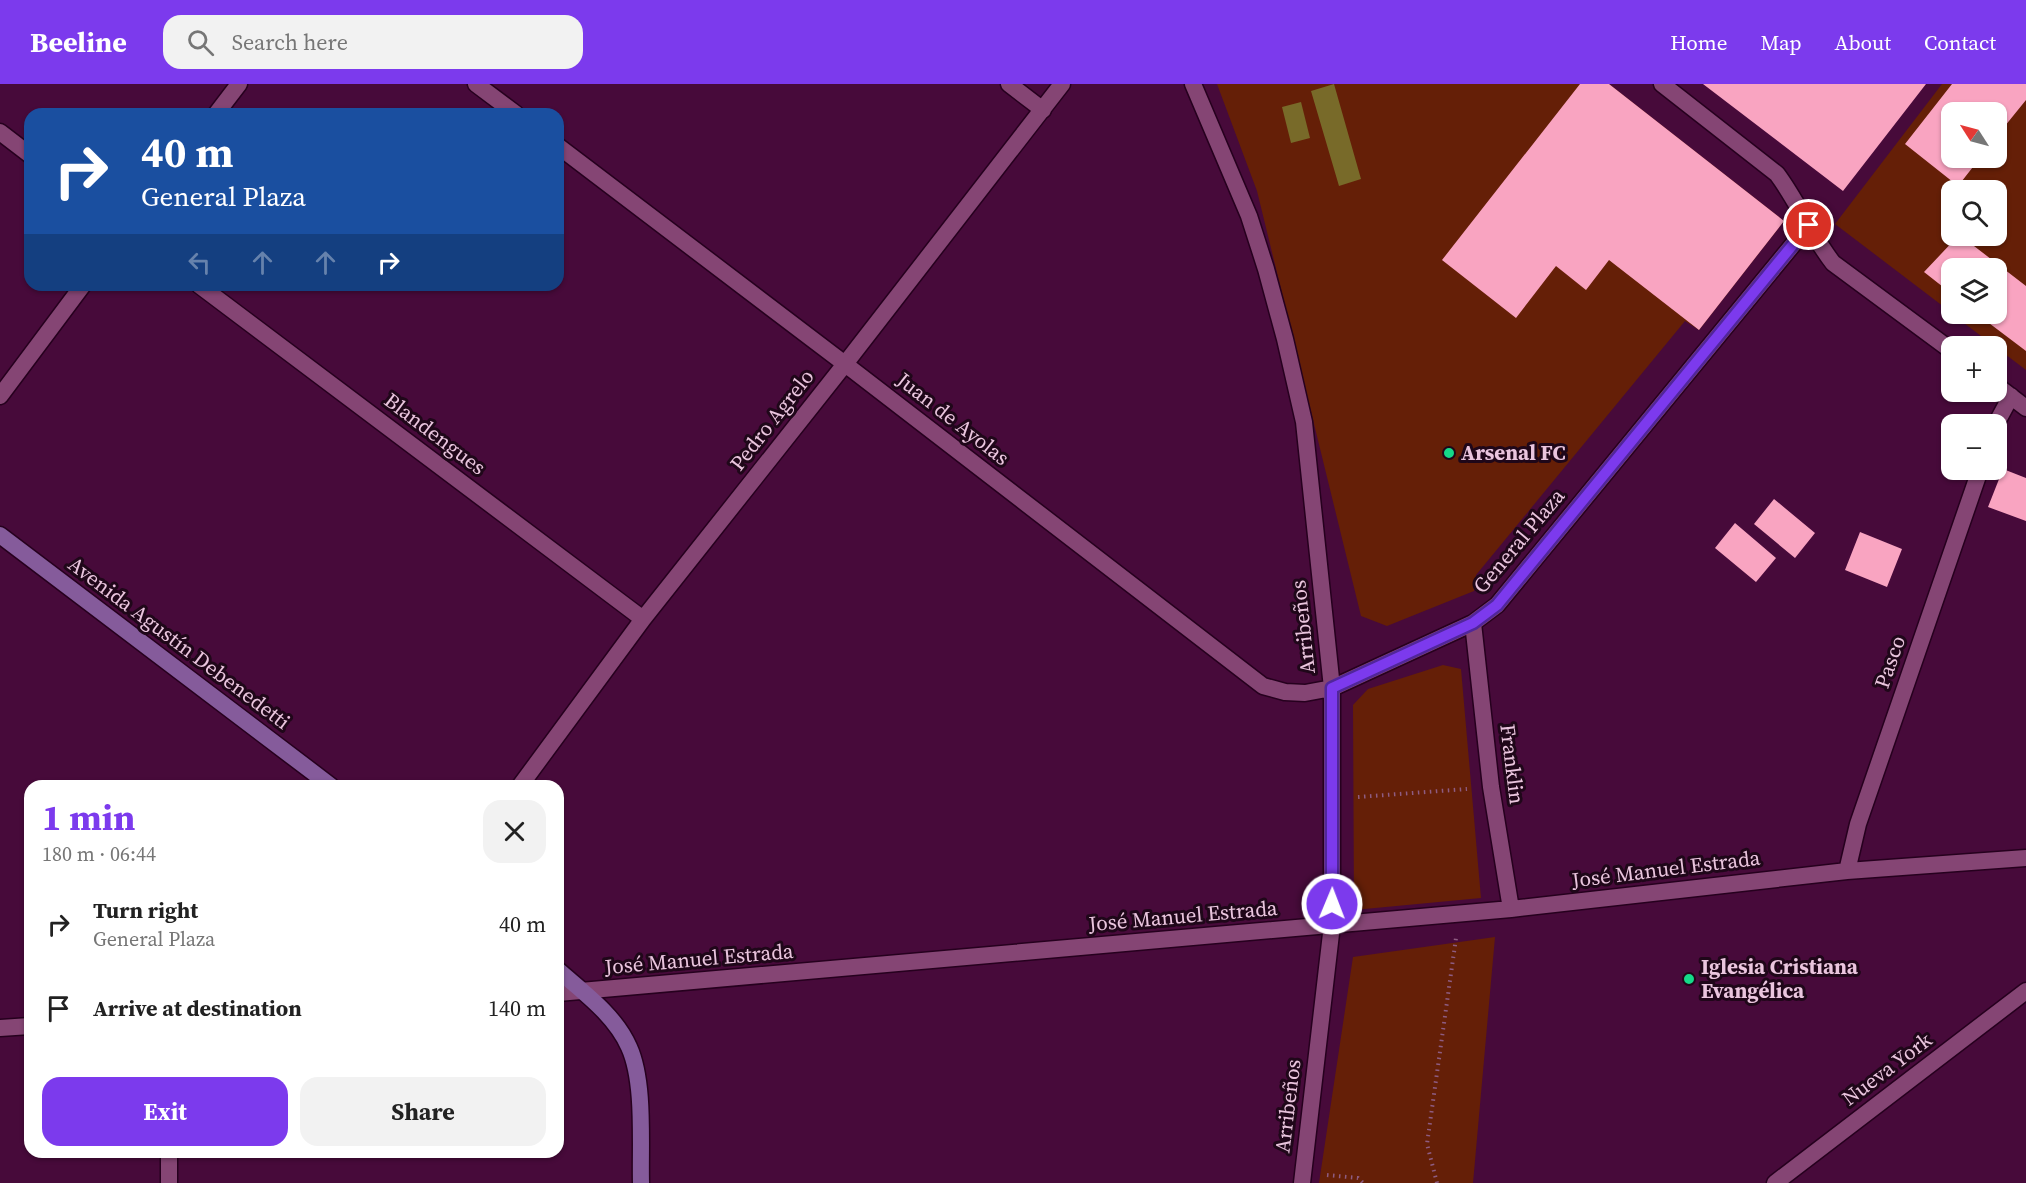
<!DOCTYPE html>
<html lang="en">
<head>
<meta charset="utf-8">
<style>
  :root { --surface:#fff; --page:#f2f2f2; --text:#222; --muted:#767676; --accent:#7c3aed }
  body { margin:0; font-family:"Source Serif 4",serif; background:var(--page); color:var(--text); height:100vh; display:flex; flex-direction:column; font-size:22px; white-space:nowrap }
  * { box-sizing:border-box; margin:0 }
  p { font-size:20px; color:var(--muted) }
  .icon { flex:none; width:33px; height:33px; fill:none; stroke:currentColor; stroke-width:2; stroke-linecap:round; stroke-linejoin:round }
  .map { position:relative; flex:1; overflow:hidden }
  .panel { position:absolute; left:24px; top:696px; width:540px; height:378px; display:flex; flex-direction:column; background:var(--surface); border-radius:18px; box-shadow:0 2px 4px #0004 }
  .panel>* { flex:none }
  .hud { position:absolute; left:24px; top:24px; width:540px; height:183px; border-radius:18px; box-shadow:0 2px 4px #0004; background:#1a4fa0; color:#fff; overflow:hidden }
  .needle { width:39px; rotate:306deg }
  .buttons { position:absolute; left:1941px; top:18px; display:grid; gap:12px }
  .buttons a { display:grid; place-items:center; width:66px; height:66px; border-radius:12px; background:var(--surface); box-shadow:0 2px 4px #0004; font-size:30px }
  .pin { position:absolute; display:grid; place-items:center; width:51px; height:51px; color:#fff; margin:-26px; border:3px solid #fff; border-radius:50%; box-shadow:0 2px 6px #0007 }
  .me { position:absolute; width:66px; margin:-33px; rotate:1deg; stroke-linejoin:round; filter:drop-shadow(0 0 4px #0008) }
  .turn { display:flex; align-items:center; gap:21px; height:126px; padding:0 18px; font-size:27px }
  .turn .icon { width:78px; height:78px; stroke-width:2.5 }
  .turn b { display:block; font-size:42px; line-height:51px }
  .lanes { display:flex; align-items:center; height:57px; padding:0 18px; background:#0003; justify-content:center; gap:30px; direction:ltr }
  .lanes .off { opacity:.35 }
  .round { display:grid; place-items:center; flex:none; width:63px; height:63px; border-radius:18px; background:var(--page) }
  .summary { display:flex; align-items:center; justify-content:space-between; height:102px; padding:0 18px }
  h1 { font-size:36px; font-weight:700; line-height:45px; color:var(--accent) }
  .button { display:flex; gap:12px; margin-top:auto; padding:12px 18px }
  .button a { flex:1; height:69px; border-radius:18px; background:var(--accent); color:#fff; font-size:24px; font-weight:700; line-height:69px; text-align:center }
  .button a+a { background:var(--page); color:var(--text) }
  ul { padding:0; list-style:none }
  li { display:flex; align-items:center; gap:18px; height:84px; padding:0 18px }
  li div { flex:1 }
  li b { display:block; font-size:22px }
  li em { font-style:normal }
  header { display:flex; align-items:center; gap:36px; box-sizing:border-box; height:84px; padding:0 30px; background:var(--accent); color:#fff }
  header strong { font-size:28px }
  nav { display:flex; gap:33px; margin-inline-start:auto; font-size:21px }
  .search { width:420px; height:54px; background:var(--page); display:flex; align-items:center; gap:15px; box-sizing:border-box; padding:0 21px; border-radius:18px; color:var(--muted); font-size:22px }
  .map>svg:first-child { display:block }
  .green { fill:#651f07; fill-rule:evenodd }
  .water { fill:#786a29 }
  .building { fill:#f9a4c1 }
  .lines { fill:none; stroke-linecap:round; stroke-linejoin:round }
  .minor-casing { stroke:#26001e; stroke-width:19 }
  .secondary-casing { stroke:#26001e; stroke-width:19 }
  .path { stroke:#8e5c82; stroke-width:4; stroke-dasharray:1.5 4.5; stroke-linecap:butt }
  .minor { stroke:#854574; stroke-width:16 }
  .secondary { stroke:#855b9b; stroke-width:16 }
  .route-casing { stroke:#51269a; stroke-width:15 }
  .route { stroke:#7c3aed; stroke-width:10 }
  .poi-dot { fill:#15d989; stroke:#1f0719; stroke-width:2 }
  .labels { text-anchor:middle; stroke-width:6; stroke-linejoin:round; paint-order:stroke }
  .street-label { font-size:21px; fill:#eac5de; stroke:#1f0719 }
  .poi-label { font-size:21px; font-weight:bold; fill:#eac5de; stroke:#1f0719; text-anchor:start }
</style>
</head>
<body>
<header>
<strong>Beeline</strong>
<div class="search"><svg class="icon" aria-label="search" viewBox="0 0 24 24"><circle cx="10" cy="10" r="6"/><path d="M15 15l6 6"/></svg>Search here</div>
<nav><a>Home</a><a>Map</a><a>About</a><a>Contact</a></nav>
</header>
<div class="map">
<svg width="2026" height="1099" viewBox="0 0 2026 1099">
  <rect width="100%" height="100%" fill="#470a3a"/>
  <path class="green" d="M1217,0H1609L1784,137L1699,246L1685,237L1476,491L1474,507L1387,542L1361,532L1257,107Z
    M1942,0H2026V286L1952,230H1996V184H1952V229L1835,140ZM1952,28H1996V74H1952ZM1952,106H1996V152H1952Z
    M1443,581L1461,585L1481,814L1354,826L1353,621L1368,605Z
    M1495,853L1473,1099H1319L1353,873Z"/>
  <path class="water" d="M1334,0L1361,95L1339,102L1311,7Z
    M1301,18L1310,54L1291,59L1282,23Z"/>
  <path class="building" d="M1580,0H1609L1784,137L1699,246L1609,176L1586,206L1556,182L1516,234L1442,176Z
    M1703,0H1926L1843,107Z
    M1952,0H2026V16L1996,53V28H1952V74H1980L1958,102L1905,60Z
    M1958,152H1961L2026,202V267L1977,230H1996V184H1952V210L1924,188Z
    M2003,385L2026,394V437L1988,423Z
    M1774,415L1815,449L1795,474L1754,440Z
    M1735,439L1776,474L1756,498L1715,464Z
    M1860,448L1902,465L1887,503L1845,486Z"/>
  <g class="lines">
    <defs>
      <path id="minor" d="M476,0L516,30
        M1009,0L1043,26
        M1193,0L1249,132L1266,185L1285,255L1304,338L1332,604V841L1302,1099
        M1662,0L1777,90C1798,118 1811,151 1833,179L1952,267
        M216,30L239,0
        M0,48L30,71
        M558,62L845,280L1263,602L1285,608L1305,609L1332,604L1473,539L1497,521L1809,141
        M199,201L643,535
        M1996,301L2026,324
        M0,312L83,201
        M1996,340L2011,312
        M1473,539L1491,703L1511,825
        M520,702L643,535L845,280L1062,0
        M1847,787L1858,740L1980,386
        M558,909L1511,825L1847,787L2026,774
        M0,944L30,942
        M169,1068V1099
        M1775,1099L2026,907"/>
      <path id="secondary" d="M0,451L331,702
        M558,886C583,908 615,931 629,963C645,998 640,1060 641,1099"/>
    </defs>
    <use href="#minor" class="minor-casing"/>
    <use href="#secondary" class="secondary-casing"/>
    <path class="path" d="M1358,713L1467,705
      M1327,1091L1358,1094L1363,1099
      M1437,1099L1427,1060L1456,854"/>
    <use href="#minor" class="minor"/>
    <use href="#secondary" class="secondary"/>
  </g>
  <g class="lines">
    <defs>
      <path id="route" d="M1332,820V604L1473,539L1497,521L1809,141"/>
    </defs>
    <use href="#route" class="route-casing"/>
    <use href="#route" class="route"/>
  </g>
  <g class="poi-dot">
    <circle cx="1449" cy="369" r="6"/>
    <circle cx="1689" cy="895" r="6"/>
  </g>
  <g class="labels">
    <g class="street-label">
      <text transform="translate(953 335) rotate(38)" y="7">Juan de Ayolas</text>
      <text transform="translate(772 336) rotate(-52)" y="7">Pedro Agrelo</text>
      <text transform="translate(435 350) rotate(37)" y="7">Blandengues</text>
      <text transform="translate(1519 457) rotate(-50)" y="7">General Plaza</text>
      <text transform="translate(1303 543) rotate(-96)" y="7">Arribeños</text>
      <text transform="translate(179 559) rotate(37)" y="7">Avenida Agustín Debenedetti</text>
      <text transform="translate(1890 578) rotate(-71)" y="7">Pasco</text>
      <text transform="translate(1512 680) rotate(83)" y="7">Franklin</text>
      <text transform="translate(1666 785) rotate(-7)" y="7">José Manuel Estrada</text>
      <text transform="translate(1183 832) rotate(-5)" y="7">José Manuel Estrada</text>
      <text transform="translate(699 875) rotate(-5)" y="7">José Manuel Estrada</text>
      <text transform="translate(1887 985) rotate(-37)" y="7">Nueva York</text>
      <text transform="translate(1288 1022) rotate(-83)" y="7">Arribeños</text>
    </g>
    <g class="poi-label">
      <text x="1461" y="376">Arsenal FC</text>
      <text x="1701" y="890">Iglesia Cristiana<tspan x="1701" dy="24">Evangélica</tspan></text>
    </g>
  </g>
</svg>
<div class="buttons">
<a><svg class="needle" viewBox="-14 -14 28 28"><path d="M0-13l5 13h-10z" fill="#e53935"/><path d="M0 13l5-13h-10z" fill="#767676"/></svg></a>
<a><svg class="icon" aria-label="search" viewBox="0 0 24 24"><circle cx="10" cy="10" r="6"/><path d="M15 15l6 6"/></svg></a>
<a><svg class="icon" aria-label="layers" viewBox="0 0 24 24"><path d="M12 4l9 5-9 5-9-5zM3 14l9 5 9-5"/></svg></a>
<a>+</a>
<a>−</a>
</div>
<div class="pin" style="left:1809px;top:141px;background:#d93025"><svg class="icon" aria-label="arrive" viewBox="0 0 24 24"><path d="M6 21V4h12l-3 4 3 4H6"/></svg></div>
<svg class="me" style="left:1332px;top:820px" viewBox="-20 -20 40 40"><circle r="17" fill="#7c3aed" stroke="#fff" stroke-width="3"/><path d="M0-11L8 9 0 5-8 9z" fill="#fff"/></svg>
<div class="hud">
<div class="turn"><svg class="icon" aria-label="right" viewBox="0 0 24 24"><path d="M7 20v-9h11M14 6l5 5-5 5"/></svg><div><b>40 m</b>General Plaza</div></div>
<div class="lanes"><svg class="icon off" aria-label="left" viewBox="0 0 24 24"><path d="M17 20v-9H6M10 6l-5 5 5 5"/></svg><svg class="icon off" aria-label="ahead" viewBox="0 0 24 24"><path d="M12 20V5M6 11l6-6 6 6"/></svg><svg class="icon off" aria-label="ahead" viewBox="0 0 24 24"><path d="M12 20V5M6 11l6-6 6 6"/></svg><svg class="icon" aria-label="right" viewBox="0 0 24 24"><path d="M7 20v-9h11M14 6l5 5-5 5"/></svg></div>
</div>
<section class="panel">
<div class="summary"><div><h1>1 min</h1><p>180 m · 06:44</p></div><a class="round"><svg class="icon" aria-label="close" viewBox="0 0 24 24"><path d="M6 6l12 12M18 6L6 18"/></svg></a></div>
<ul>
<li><svg class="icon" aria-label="right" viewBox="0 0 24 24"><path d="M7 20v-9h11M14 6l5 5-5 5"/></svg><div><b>Turn right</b><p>General Plaza</p></div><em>40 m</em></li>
<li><svg class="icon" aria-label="arrive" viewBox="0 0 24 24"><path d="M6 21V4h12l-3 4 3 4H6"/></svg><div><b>Arrive at destination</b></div><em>140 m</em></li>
</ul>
<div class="button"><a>Exit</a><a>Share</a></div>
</section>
</div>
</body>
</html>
